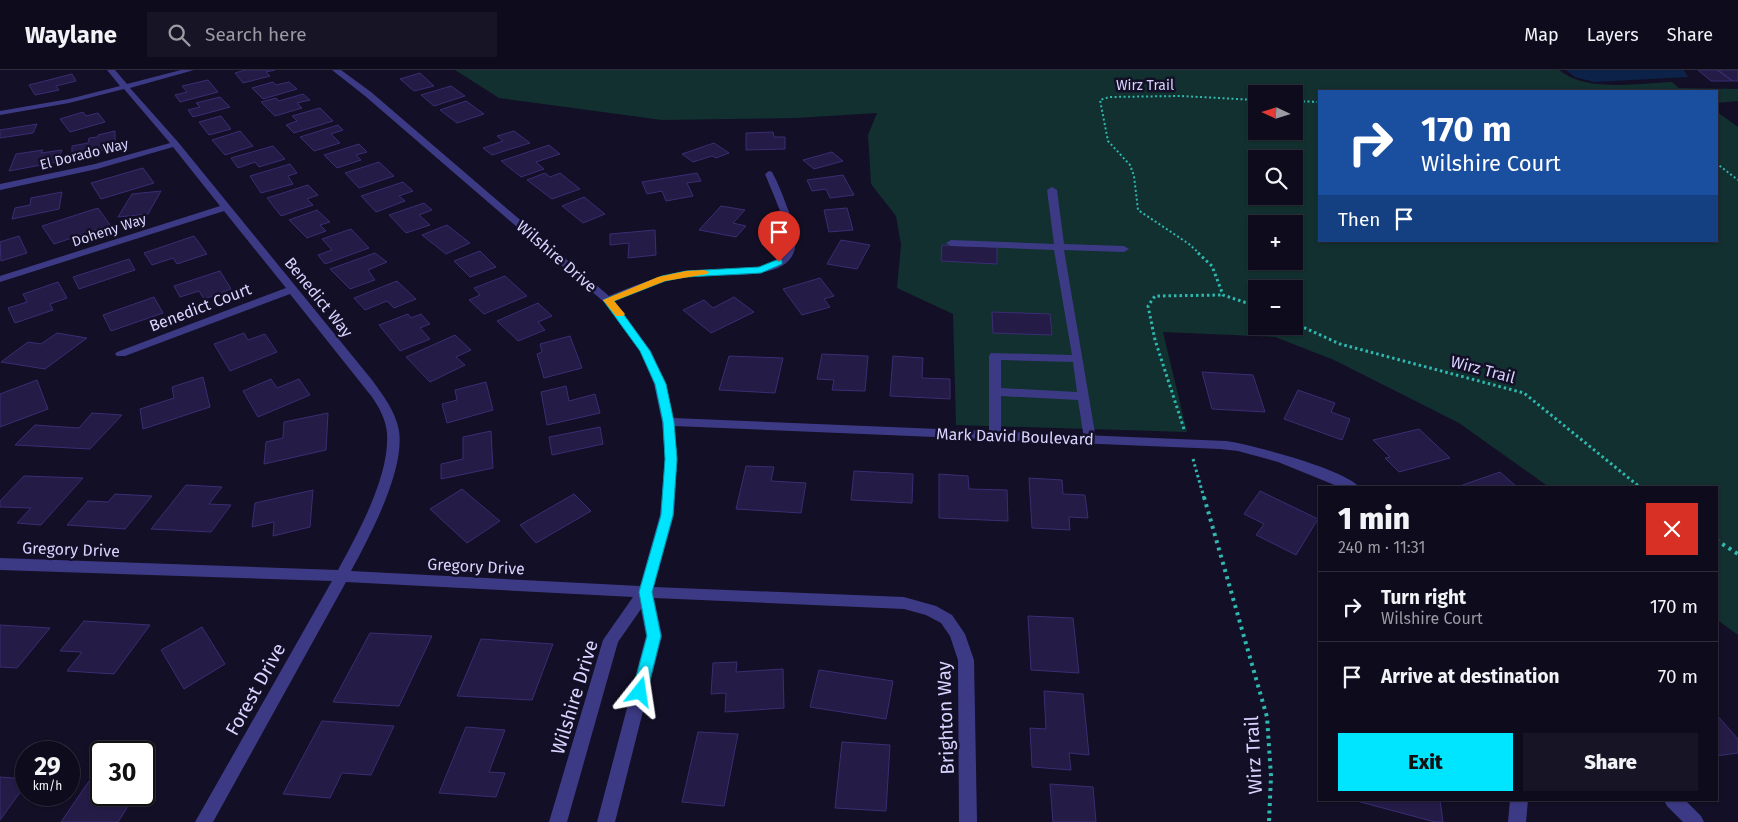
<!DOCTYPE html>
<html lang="en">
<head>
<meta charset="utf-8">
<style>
  :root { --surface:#0e0b1c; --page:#171425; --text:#f1f3f6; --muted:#9b9ba3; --line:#2e2b3b; --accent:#00e5ff }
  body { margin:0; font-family:"Fira Sans",sans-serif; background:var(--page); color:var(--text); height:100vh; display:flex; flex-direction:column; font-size:19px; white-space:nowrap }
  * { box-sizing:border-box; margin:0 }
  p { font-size:16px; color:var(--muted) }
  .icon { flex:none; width:28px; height:28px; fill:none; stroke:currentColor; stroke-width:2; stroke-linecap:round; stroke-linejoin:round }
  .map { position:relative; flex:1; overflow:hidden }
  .side { position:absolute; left:1318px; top:416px; width:400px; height:315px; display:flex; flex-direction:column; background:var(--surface); border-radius:0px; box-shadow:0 1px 4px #0004,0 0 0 1px var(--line) }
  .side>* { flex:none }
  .guide { position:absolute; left:1318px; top:20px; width:400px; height:152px; border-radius:0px; box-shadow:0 1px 4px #0004,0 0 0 1px var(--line); background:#1a4fa0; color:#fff; overflow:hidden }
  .needle { width:32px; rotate:274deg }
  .controls { position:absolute; left:1248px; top:15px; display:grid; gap:10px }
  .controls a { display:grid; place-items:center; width:55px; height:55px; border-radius:0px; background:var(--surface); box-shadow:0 1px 4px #0004,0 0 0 1px var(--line); font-size:25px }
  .speed { position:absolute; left:15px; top:671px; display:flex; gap:10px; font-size:25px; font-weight:700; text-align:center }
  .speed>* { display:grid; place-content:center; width:65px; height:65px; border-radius:50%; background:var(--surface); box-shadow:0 1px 4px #0004,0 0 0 1px var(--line); line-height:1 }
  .speed small { font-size:12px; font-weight:400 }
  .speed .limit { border:2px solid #111; border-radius:8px; background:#fff; color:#111 }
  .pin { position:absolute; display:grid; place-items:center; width:42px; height:42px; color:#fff; margin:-51px -21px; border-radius:50% 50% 50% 0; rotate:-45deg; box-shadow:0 0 5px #0007 }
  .pin .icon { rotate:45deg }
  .me { position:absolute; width:55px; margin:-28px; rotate:15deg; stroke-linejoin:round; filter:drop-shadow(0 0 4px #0008) }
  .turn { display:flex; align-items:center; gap:18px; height:105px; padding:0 20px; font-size:22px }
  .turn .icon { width:65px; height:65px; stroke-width:2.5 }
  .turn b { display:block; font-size:35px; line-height:42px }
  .then { display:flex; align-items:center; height:48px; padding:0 20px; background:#0003; gap:10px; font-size:19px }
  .round { display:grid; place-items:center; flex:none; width:52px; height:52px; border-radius:0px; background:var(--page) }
  .headline { display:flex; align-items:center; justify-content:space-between; height:85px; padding:0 20px }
  h1 { font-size:30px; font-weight:800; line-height:38px }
  .action { display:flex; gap:10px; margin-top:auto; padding:10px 20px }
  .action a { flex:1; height:58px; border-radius:0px; background:var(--accent); color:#111; font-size:20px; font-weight:800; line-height:58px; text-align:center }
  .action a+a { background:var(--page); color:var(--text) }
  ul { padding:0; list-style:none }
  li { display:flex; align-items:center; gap:15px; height:70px; padding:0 20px; border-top:1px solid var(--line) }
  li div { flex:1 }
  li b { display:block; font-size:19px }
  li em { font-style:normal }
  header { display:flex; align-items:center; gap:30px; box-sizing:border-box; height:70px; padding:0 25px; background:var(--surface); border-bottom:1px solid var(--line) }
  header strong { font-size:24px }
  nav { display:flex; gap:28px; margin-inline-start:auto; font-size:18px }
  .search { width:350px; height:45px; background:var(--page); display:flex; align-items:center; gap:12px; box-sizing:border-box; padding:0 18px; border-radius:0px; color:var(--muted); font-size:19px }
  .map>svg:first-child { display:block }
  .green { fill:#12302f; fill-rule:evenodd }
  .water { fill:#0c2248 }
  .building { fill:#241b47; stroke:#3b2d73 }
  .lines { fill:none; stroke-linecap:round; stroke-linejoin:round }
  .path-far2 { stroke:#2fb8b0; stroke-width:2; stroke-dasharray:2 2.5; stroke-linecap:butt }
  .path-far1 { stroke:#2fb8b0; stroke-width:3; stroke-dasharray:2.5 3; stroke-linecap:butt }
  .path { stroke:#2fb8b0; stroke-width:4; stroke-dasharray:3 4.5; stroke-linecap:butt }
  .service { fill:#3d3a85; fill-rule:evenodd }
  .minor { fill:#3d3a85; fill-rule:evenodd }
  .route { fill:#00e5ff; stroke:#0095a6 }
  .slow { fill:#f59e0b }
  .labels { text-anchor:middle; stroke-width:5; stroke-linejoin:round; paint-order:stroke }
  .far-street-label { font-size:14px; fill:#d9d4ff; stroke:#130f26 }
  .street-label { font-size:16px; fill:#d9d4ff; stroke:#130f26 }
  .near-street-label { font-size:19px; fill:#d9d4ff; stroke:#130f26 }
</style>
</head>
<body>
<header>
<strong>Waylane</strong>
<div class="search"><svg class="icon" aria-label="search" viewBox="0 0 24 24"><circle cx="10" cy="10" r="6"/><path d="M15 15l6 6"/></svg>Search here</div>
<nav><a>Map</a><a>Layers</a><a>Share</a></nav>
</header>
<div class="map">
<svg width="1738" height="752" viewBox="0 0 1738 752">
  <rect width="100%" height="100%" fill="#130f26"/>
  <path class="green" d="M455,0H1559C1587,23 1638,13 1672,12L1679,18L1738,19V31L1716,33V21H1319V171H1716V41L1738,57V565L1716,549V418L1549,417L1459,353L1334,290L1275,267L1163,262L1187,362L956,355L953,244L897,218L901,175L896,146L871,114L868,65L877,43L796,48L662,50L499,28ZM1256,24H1294V61H1256ZM1256,89H1294V126H1256ZM1256,154H1294V191H1256ZM1256,219H1294V256H1256Z"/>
  <path class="water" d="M1566,0H1684L1688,7L1594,12L1575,7Z"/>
  <path class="building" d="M245,0H275L266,2L270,6L243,13L235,3Z
    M1698,0H1717L1732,11H1711Z
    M1718,0H1738V11H1733Z
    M420,3L434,16L414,21L400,9Z
    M72,4L76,11L56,16L59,20L35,25L29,15Z
    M208,10L218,22L180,32L175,25L187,22L182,16Z
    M273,12L276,15L289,12L297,19L263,29L252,18Z
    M451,16L465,26L434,36L421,25Z
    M303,24L310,30L297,33L302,38L275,46L261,32L276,28L279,31Z
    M220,27L230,37L193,47L188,40L200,37L196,33Z
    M466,31L484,44L457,53L440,40Z
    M320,38L333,51L294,63L286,55L297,51L292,46Z
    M83,42L86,46L98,43L105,52L70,62L60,49Z
    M221,46L231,59L209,65L199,52Z
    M37,54L33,63L0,68V60Z
    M338,55L343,60L331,64L340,73L314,81L300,67Z
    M115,61V78L72,86V76L88,73L89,68L98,67V65Z
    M240,61L253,76L225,85L212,70Z
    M514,61L530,73L492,85L483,78L503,71L497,66Z
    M773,62L774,67H785V79L746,80V63Z
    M714,73L729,83L716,88L712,86L693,92L682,84Z
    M359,74L367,82L356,85L361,90L337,98L324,85Z
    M549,75L560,84L536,92L544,99L521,107L501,91Z
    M273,76L285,89L259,97L255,92L238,98L231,88Z
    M43,80L41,83L62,80L57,92L9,101L16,84Z
    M832,82L843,91L814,99L803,90Z
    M379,92L394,106L359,118L345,103Z
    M290,94L297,103L288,106L293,114L261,123L250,106Z
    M143,98L154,113L101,129L91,113Z
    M545,103L550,107L560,103L580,119L552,129L527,110Z
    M697,103L701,111L687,113L693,126L666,131L662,121L647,124L642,112Z
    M843,105L854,125L830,128L826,119L812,121L807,110Z
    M403,112L413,121L399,126L405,131L376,142L361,126Z
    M308,115L318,125L307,129L313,135L281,146L267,128Z
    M161,121L148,144L118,147L132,124Z
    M62,122L59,139L12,149L15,138L30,135L31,128Z
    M584,127L605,144L583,153L562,136Z
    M424,133L432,140L419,145L430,155L406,163L389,145Z
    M721,136L745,140L733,153L746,156L736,167L699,160Z
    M98,138L110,155L54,174L42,156Z
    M847,138L853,160L829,162L824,140Z
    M317,140L330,152L320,155L326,161L307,168L289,150Z
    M447,155L470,173L446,184L422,165Z
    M351,159L369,178L325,194L318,185L332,180L322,169Z
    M655,160L656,185L628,188L629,173L610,175V164Z
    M19,166L27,183L1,191L0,172Z
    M194,166L207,184L177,194L173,188L152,195L144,183Z
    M841,170L870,175L857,199L827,194Z
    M942,175L997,177V194L941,191Z
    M480,181L496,197L470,207L454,191Z
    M375,183L387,192L368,200L375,210L350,219L330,199Z
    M129,189L135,200L79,219L73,207Z
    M220,201L231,219L204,229L199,221L180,227L174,216Z
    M505,206L527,226L484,244L469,230L480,225L474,218Z
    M820,208L834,226L824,229L830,237L802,245L783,219Z
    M397,211L416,229L394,238L387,231L365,240L354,228Z
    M58,212L67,228L50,234L53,240L15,253L8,238L27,232L23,224Z
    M154,227L163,243L111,261L103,245Z
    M734,227L754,242L711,263L683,240L704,230L713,238Z
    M538,233L552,246L538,252L545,260L518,271L497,251Z
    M992,242L1050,244L1052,265L993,263Z
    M408,244L411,248L421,244L430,254L420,258L430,269L400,281L379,255Z
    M57,263L87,268L45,299L1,292L28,272L41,274Z
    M244,263L248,270L265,264L277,282L230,301L214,274Z
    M455,265L471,280L456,287L465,295L430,312L406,287Z
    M570,266L582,298L544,308L537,284L542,282L540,274Z
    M822,284L868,286L865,321L832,320L834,310L817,309Z
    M729,286L783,288L775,323L719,320Z
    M893,286L923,288L922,308L950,309V329L890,326Z
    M1202,302L1253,305L1265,342L1212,339Z
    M203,307L210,337L143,359L140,339L174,328L172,317Z
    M271,309L277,318L299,309L310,325L258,347L243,321Z
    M37,310L48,339L0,357V324Z
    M486,312L493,340L447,353L442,334L457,330L455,320Z
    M566,316L569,331L595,324L600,343L547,355L541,322Z
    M1298,320L1335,333L1331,342L1350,349L1342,370L1284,349Z
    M92,343L122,345L90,379L15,375L35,355L79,358Z
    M328,343L326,380L264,394L266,372L283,368L284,352Z
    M600,357L603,374L552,385L549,367Z
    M1419,359L1450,388L1399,402L1385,388L1390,387L1373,370Z
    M491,361L493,398L441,409V394L463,389V367Z
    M746,396L774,397L771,411L806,413L801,443L736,439Z
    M854,401L913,404L912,433L851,430Z
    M1500,402L1518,418H1454Z
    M939,404L968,406L969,419L1007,420L1008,451L939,448Z
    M24,406L83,408L41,455L17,453L31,438L0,437V431Z
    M1029,408L1062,410L1063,424L1085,425L1088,448L1069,447L1070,460L1032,458Z
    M186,415L222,417L209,434L231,435L211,462L151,459Z
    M462,419L500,451L467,473L430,439Z
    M313,420L310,457L273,466L274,452L252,457L255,433Z
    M1260,421L1318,449L1296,485L1256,465L1264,454L1244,444Z
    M115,424L152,426L125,459L67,455L88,431L108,432Z
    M574,424L591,441L536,473L520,455Z
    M1028,546L1073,548L1079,603L1031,600Z
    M84,551L150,555L114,604L67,601L82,582L60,581Z
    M0,555L50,558L17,598L0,597Z
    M202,557L225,594L184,619L161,580Z
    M370,563L432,566L399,636L333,632Z
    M481,569L553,574L532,630L457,626Z
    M737,592L736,602L783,599L784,638L725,642L726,623L711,624L713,593Z
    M819,600L893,611L886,649L810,637Z
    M1044,621L1083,624L1089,685L1069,683L1071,700L1032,697L1030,658L1046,659Z
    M1716,644L1738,669V683L1716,686Z
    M322,651L394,656L371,705L342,703L330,728L283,724Z
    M466,657L505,660L489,702L505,703L496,727L439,723Z
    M698,662L738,664L724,736L682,732Z
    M842,672L890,675L886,741L835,738Z
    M96,701H101V725H135L118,752H61Z
    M0,707L26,709V714L0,750Z
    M1050,714L1093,717L1096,752H1053Z
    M1353,730H1440L1443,752H1435Z"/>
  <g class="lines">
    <path class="path-far2" d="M1294,31L1319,32
      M1716,93L1738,110
      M1200,184L1189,174L1138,140L1134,106L1130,95L1108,71L1100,30L1109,27L1181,26L1256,30"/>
    <path class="path-far1" d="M1198,183L1212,196L1223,225L1256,236
      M1294,253L1340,274L1524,323L1641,418
      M1184,359L1155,270L1148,236L1155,226L1223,225
      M1193,389L1204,428"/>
    <path class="path" d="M1204,427L1267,647L1271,706L1269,752
      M1716,470L1738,484"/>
    <path class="service" d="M1052,117L1057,120L1064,174L1124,176L1129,179L1124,182L1064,180L1096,369L1090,373L1084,369L1078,330L1001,326V365L995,369L989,365V286L991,283L1072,285L1054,180L951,176L946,173L951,170L1054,174L1047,120ZM1001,290L1073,292L1077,322L1001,318Z"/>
    <path class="minor" d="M107,0H115L127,14L181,0H194L130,18L178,72L372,310C383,325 396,342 399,361C405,400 370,466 351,501L640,516L660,445L665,389L662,352L654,314L640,281L604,232L365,26L332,0H341L371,22L609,226C633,216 656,207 681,202C707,196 773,208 786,180C793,164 771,120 765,104L769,101L772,102C778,113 783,126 787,137C807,186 792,202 741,205C722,206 702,204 683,207C659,211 636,222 614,231L651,281L666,314L673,348L1226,371C1249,374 1348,400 1360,418H1342L1278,392L1238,381L1220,379L674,356L677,389L674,445L654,517L904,527L936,536L952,545L965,564L974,590L977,752H959L958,590L950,566L941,553L926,545L904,539L654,528L662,566L615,752H597L646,566L641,539L618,572L567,752H549L603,570L633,527L346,512L213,752H195L332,511L0,500V488L338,500C358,463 390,406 387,363C386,350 379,337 372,327L290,224L125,286H117L115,284L117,282L286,218L224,141L0,212V206L220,136L173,77L97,99L0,120V114L95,94L170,73L124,19L69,33L0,45V41L69,29L120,16Z
      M1510,730H1528L1526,752H1508Z
      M1664,730H1685L1701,746L1704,752H1683L1667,736Z"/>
  </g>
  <path class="route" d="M779,189L782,190V194L761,203L686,207L665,211L614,231L650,281L666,314L674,352L677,389L673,445L652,522L661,566L647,622L645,626L640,628L635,626L632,622L647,566L639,522L661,445L665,389L663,352L655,314L640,281L603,230L662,206L686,201L759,197Z"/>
  <path class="slow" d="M704,200L709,202L707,204L665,211L614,231L625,244L623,246H616L603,230L658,207L686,201Z"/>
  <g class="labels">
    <g class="far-street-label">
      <text x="1145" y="20">Wirz Trail</text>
      <text transform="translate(84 84) rotate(-14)" y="5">El Dorado Way</text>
      <text transform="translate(109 160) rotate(-18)" y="5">Doheny Way</text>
    </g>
    <g class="street-label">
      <text transform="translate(557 186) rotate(41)" y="6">Wilshire Drive</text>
      <text transform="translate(319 227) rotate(51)" y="6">Benedict Way</text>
      <text transform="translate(200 237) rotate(-21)" y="6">Benedict Court</text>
      <text transform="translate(1483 299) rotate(15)" y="6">Wirz Trail</text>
      <text transform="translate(1015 366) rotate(2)" y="6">Mark David Boulevard</text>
      <text transform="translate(71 479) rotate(2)" y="6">Gregory Drive</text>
      <text transform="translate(476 496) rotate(3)" y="6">Gregory Drive</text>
    </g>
    <g class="near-street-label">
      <text transform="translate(255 619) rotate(-61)" y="7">Forest Drive</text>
      <text transform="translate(574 627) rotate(-73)" y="7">Wilshire Drive</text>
      <text transform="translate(945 648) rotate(-92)" y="7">Brighton Way</text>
      <text transform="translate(1253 685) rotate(-93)" y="7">Wirz Trail</text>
    </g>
  </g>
</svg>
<div class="controls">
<a><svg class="needle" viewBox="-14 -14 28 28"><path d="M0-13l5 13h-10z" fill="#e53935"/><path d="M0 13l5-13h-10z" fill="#9b9ba3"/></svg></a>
<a><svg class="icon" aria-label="search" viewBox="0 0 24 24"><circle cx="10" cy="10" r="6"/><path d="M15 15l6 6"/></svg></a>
<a>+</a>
<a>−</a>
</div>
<div class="speed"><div>29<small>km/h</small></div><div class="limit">30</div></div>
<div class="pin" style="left:779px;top:192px;background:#d93025"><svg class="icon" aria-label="arrive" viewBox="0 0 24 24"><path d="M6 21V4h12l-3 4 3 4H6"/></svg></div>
<svg class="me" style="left:640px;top:622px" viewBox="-20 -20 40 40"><path d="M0-17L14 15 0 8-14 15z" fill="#00e5ff" stroke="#fff" stroke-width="4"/></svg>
<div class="guide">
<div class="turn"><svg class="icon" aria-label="right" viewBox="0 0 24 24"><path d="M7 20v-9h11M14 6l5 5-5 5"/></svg><div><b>170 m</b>Wilshire Court</div></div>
<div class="then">Then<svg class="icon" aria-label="arrive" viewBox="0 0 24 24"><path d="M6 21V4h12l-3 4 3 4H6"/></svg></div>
</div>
<section class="side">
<div class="headline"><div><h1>1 min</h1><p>240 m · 11:31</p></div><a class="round" style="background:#d93025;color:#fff"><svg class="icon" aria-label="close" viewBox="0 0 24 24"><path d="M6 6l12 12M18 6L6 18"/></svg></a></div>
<ul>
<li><svg class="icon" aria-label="right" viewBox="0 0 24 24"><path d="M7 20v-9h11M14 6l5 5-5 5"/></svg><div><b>Turn right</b><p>Wilshire Court</p></div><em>170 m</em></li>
<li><svg class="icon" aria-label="arrive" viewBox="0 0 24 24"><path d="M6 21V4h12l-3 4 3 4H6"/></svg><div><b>Arrive at destination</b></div><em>70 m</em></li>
</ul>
<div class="action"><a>Exit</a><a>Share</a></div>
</section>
</div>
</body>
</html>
